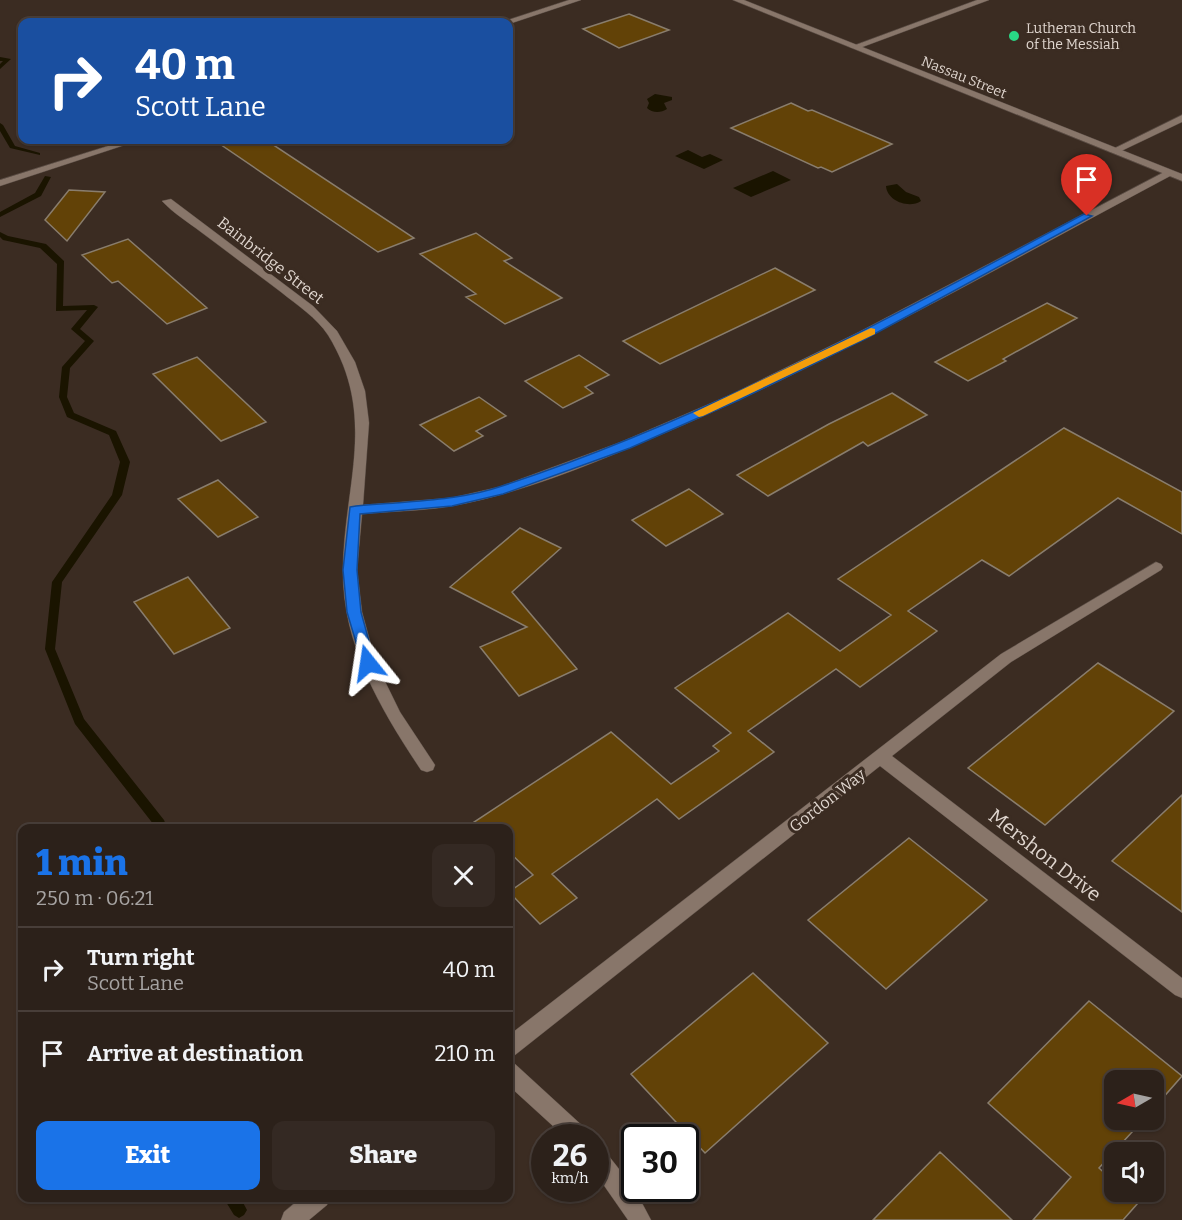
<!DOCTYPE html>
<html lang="en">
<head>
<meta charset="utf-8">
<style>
  :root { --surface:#2c211a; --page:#342923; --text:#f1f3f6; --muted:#a6a3a2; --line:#483e39; --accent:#1a73e8 }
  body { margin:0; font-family:Bitter,serif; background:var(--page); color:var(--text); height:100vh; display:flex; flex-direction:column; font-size:22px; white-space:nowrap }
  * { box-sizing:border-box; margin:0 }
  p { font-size:20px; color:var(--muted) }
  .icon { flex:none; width:33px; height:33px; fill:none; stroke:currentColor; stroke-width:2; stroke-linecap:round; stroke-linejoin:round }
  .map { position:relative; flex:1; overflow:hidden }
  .sheet { position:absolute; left:18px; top:824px; width:495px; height:378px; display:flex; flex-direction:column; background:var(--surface); border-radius:12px; box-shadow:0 2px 4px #0004,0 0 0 2px var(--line) }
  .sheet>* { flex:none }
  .hud { position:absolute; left:18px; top:18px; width:495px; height:126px; border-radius:12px; box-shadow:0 2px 4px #0004,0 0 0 2px var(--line); background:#1a4fa0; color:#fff; overflow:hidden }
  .needle { width:39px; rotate:261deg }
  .tools { position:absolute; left:1104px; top:1070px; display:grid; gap:12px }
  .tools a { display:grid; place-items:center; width:60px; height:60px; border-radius:12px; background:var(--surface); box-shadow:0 2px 4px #0004,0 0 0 2px var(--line); font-size:30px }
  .speed { position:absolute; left:531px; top:1124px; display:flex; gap:12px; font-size:30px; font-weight:700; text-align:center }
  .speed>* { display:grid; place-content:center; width:78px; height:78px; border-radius:50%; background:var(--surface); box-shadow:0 2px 4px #0004,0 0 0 2px var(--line); line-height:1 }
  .speed small { font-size:15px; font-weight:400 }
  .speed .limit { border:3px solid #111; border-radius:9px; background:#fff; color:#111 }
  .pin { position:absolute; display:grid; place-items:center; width:51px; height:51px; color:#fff; margin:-62px -26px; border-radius:50% 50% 50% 0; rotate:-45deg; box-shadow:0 0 6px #0007 }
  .pin .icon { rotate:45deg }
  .me { position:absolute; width:66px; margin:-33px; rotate:345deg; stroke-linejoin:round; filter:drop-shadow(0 0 4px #0008) }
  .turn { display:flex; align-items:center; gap:21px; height:126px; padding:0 18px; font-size:27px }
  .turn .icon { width:78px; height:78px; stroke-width:2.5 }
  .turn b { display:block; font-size:42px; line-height:51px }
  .round { display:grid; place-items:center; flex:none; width:63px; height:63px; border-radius:12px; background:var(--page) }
  .headline { display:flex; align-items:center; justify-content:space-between; height:102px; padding:0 18px }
  h1 { font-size:36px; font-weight:800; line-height:45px; color:var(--accent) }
  .primary-button { display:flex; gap:12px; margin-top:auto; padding:12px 18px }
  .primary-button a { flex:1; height:69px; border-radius:12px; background:var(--accent); color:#fff; font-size:24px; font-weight:800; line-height:69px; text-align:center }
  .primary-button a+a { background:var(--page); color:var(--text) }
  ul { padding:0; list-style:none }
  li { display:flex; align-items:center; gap:18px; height:84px; padding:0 18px; border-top:2px solid var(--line) }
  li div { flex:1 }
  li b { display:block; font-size:22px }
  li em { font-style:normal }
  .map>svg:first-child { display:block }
  .water { fill:#1a1400 }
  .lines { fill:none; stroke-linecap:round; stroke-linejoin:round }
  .stream { fill:#1a1400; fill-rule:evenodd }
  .building { fill:#624207; stroke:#897d6d; stroke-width:1.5 }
  .street-casing { stroke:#574a42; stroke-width:1 }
  .secondary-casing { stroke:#574a42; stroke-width:1 }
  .street { fill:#88766a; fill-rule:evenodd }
  .secondary { fill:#88766a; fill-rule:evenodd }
  .route { fill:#1a73e8; stroke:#114b97; stroke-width:1.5 }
  .slow { fill:#f59e0b }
  .poi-dot { fill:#29d885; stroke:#3b2c22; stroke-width:2 }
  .labels { text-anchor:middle; stroke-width:6; stroke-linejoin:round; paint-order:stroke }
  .far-poi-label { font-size:14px; fill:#dfd5ce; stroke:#3b2c22; text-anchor:start }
  .far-street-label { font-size:14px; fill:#dfd5ce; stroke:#3b2c22 }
  .street-label { font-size:16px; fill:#dfd5ce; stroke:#3b2c22 }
  .near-street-label { font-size:20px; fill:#dfd5ce; stroke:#3b2c22 }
</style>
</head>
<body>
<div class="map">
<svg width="1182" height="1220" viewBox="0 0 1182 1220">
  <rect width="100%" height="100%" fill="#3b2c22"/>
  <path class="water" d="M655,94L672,97V100L664,103L667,109C661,113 652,113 647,108L649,103L647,99Z
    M688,150L702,157L710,154L723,160L704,169L675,156Z
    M773,171L791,180L751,197L733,188Z
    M897,184L906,192L919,197L921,201C909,209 887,201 886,186Z"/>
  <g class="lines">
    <path class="stream" d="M0,57L11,59L0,69V64L3,61H0Z
      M0,123L3,125L15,146L40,153V155L10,148L0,131Z
      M45,176L51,177L41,196L0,217V212L35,193Z
      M0,232L8,236L46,244L64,261L63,306L94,305L98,307L80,329L94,341L70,368L67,397L74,413L116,431L130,462L122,495L62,582L55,649L84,719L164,820L167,828H155L154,825L75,724L45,649L52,582L112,495L120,462L109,435L67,417L59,397L62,367L85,341L71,329L87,310L56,311L57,264L40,248L3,240L0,237Z
      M223,1197H240L247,1210L244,1215L239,1218L234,1215Z"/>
  </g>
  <path class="building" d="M629,14L669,30L619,48L583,29Z
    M791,103L808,111L812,110L892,144L832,172L821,167L818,168L731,128Z
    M214,140H266L414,238L378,252Z
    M69,190L105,192L67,241L45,220Z
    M476,233L512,258L504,261L562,298L505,324L466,297L476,294L420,254Z
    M128,239L207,308L167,324L118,281L112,283L82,255Z
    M775,268L815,290L660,364L623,341Z
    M1047,303L1077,318L1003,359L1006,361L968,381L935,362Z
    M579,355L609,375L585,387L593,393L563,408L525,381Z
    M197,357L266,422L221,441L153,374Z
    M892,393L927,415L868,446L863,442L768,496L737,475L829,424Z
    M479,397L506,416L476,431L483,436L454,451L420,425Z
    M1064,428L1182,492V534L1118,498L1009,576L982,560L908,611L937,631L860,687L836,669L748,731L774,752L679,819L657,799L552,874L577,898L540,924L509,892L533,875L508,851V828H465L611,732L671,784L719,751L713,746L731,733L675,688L788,613L840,651L891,615L838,579Z
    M218,480L258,517L218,537L178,499Z
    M689,489L723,514L666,546L632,520Z
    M520,528L561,548L512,592L577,669L519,696L480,647L527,627L450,587Z
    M188,577L230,628L174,654L134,602Z
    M1098,663L1174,711L1045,825L968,768Z
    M1182,795V912L1112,861Z
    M909,838L987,900L886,989L808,920Z
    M753,973L828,1043L705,1153L631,1074Z
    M1089,1001L1182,1076L1154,1108V1080H1114V1119H1144L1099,1168L1114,1182V1191H1125L1138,1203L1123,1220H1033L1071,1177L988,1103Z
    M940,1152L1012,1220H873Z"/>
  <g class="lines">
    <defs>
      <path id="street" d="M569,0H581L509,24L502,22Z
        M977,0H989L857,49L850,47Z
        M1182,115V122L1117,153L1109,151Z
        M127,140H140L0,186V180Z
        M1168,170L1173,173L1172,175C1010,261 851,352 683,425C611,456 529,492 452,506C423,511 392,511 362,514L357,570L362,612L376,663L400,712L435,765L433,770L427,772L421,770C381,710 342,645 343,569C344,484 378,416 328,335C317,318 297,305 281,292C254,272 228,252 201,232C188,222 173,213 162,201L171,199L313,306L337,331L355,362L365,391L369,423L363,505L451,498L499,487L621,442L730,395L859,332Z
        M1156,562L1161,564L1163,567L1161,570L1011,662L892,756L1182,978V998L1175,995L880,766L515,1055L508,1057V1036L1001,654Z
        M508,1062L515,1064L587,1130L591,1137H565L508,1085Z
        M596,1147L604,1150L634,1188L651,1220H628L596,1174Z
        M302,1197H330L327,1205L309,1220H281L284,1212Z"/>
      <path id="secondary" d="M733,0H744L1182,174V181Z"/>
    </defs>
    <use href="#street" class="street-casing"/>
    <use href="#secondary" class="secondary-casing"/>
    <use href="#street" class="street"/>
    <use href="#secondary" class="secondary"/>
  </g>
  <path class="route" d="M1084,214L1092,216L867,338L739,400L630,448L503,494L452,506L360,514L357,570L361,612L375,663L368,668L363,666L347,612L343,570L350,507C364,504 380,504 395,503C431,500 467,498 502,486C706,419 895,315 1084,214Z"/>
  <path class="slow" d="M871,328L875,329V334L703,416L699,417L693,413Z"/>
  <circle class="poi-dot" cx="1014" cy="36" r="6"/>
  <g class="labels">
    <g class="far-poi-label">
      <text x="1026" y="33">Lutheran Church<tspan x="1026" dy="16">of the Messiah</tspan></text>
    </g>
    <g class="far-street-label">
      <text transform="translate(964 77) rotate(22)" y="5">Nassau Street</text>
    </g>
    <g class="street-label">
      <text transform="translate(271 260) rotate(38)" y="6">Bainbridge Street</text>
      <text transform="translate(827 800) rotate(-38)" y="6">Gordon Way</text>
    </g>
    <g class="near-street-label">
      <text transform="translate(1045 855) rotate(38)" y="7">Mershon Drive</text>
    </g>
  </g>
</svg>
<div class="tools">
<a><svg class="needle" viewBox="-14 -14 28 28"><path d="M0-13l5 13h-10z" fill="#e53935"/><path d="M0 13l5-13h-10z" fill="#a6a3a2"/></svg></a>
<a><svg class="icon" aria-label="sound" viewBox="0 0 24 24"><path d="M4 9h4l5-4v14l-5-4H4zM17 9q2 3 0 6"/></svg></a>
</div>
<div class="speed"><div>26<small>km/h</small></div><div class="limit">30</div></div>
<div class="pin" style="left:1087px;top:216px;background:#d93025"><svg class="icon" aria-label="arrive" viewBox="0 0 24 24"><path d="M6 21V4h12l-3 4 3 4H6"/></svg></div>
<svg class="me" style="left:368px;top:663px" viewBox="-20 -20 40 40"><path d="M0-17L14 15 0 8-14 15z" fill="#1a73e8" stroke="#fff" stroke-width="4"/></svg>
<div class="hud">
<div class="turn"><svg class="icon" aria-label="right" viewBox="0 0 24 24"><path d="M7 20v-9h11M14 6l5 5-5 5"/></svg><div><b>40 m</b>Scott Lane</div></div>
</div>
<section class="sheet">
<div class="headline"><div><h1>1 min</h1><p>250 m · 06:21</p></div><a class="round"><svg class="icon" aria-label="close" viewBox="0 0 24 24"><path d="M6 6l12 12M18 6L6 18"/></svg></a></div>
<ul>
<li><svg class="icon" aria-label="right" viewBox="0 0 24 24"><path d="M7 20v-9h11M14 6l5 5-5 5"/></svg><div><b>Turn right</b><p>Scott Lane</p></div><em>40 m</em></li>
<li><svg class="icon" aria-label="arrive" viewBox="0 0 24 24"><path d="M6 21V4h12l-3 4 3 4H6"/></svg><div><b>Arrive at destination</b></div><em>210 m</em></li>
</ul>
<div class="primary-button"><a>Exit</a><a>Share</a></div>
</section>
</div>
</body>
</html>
